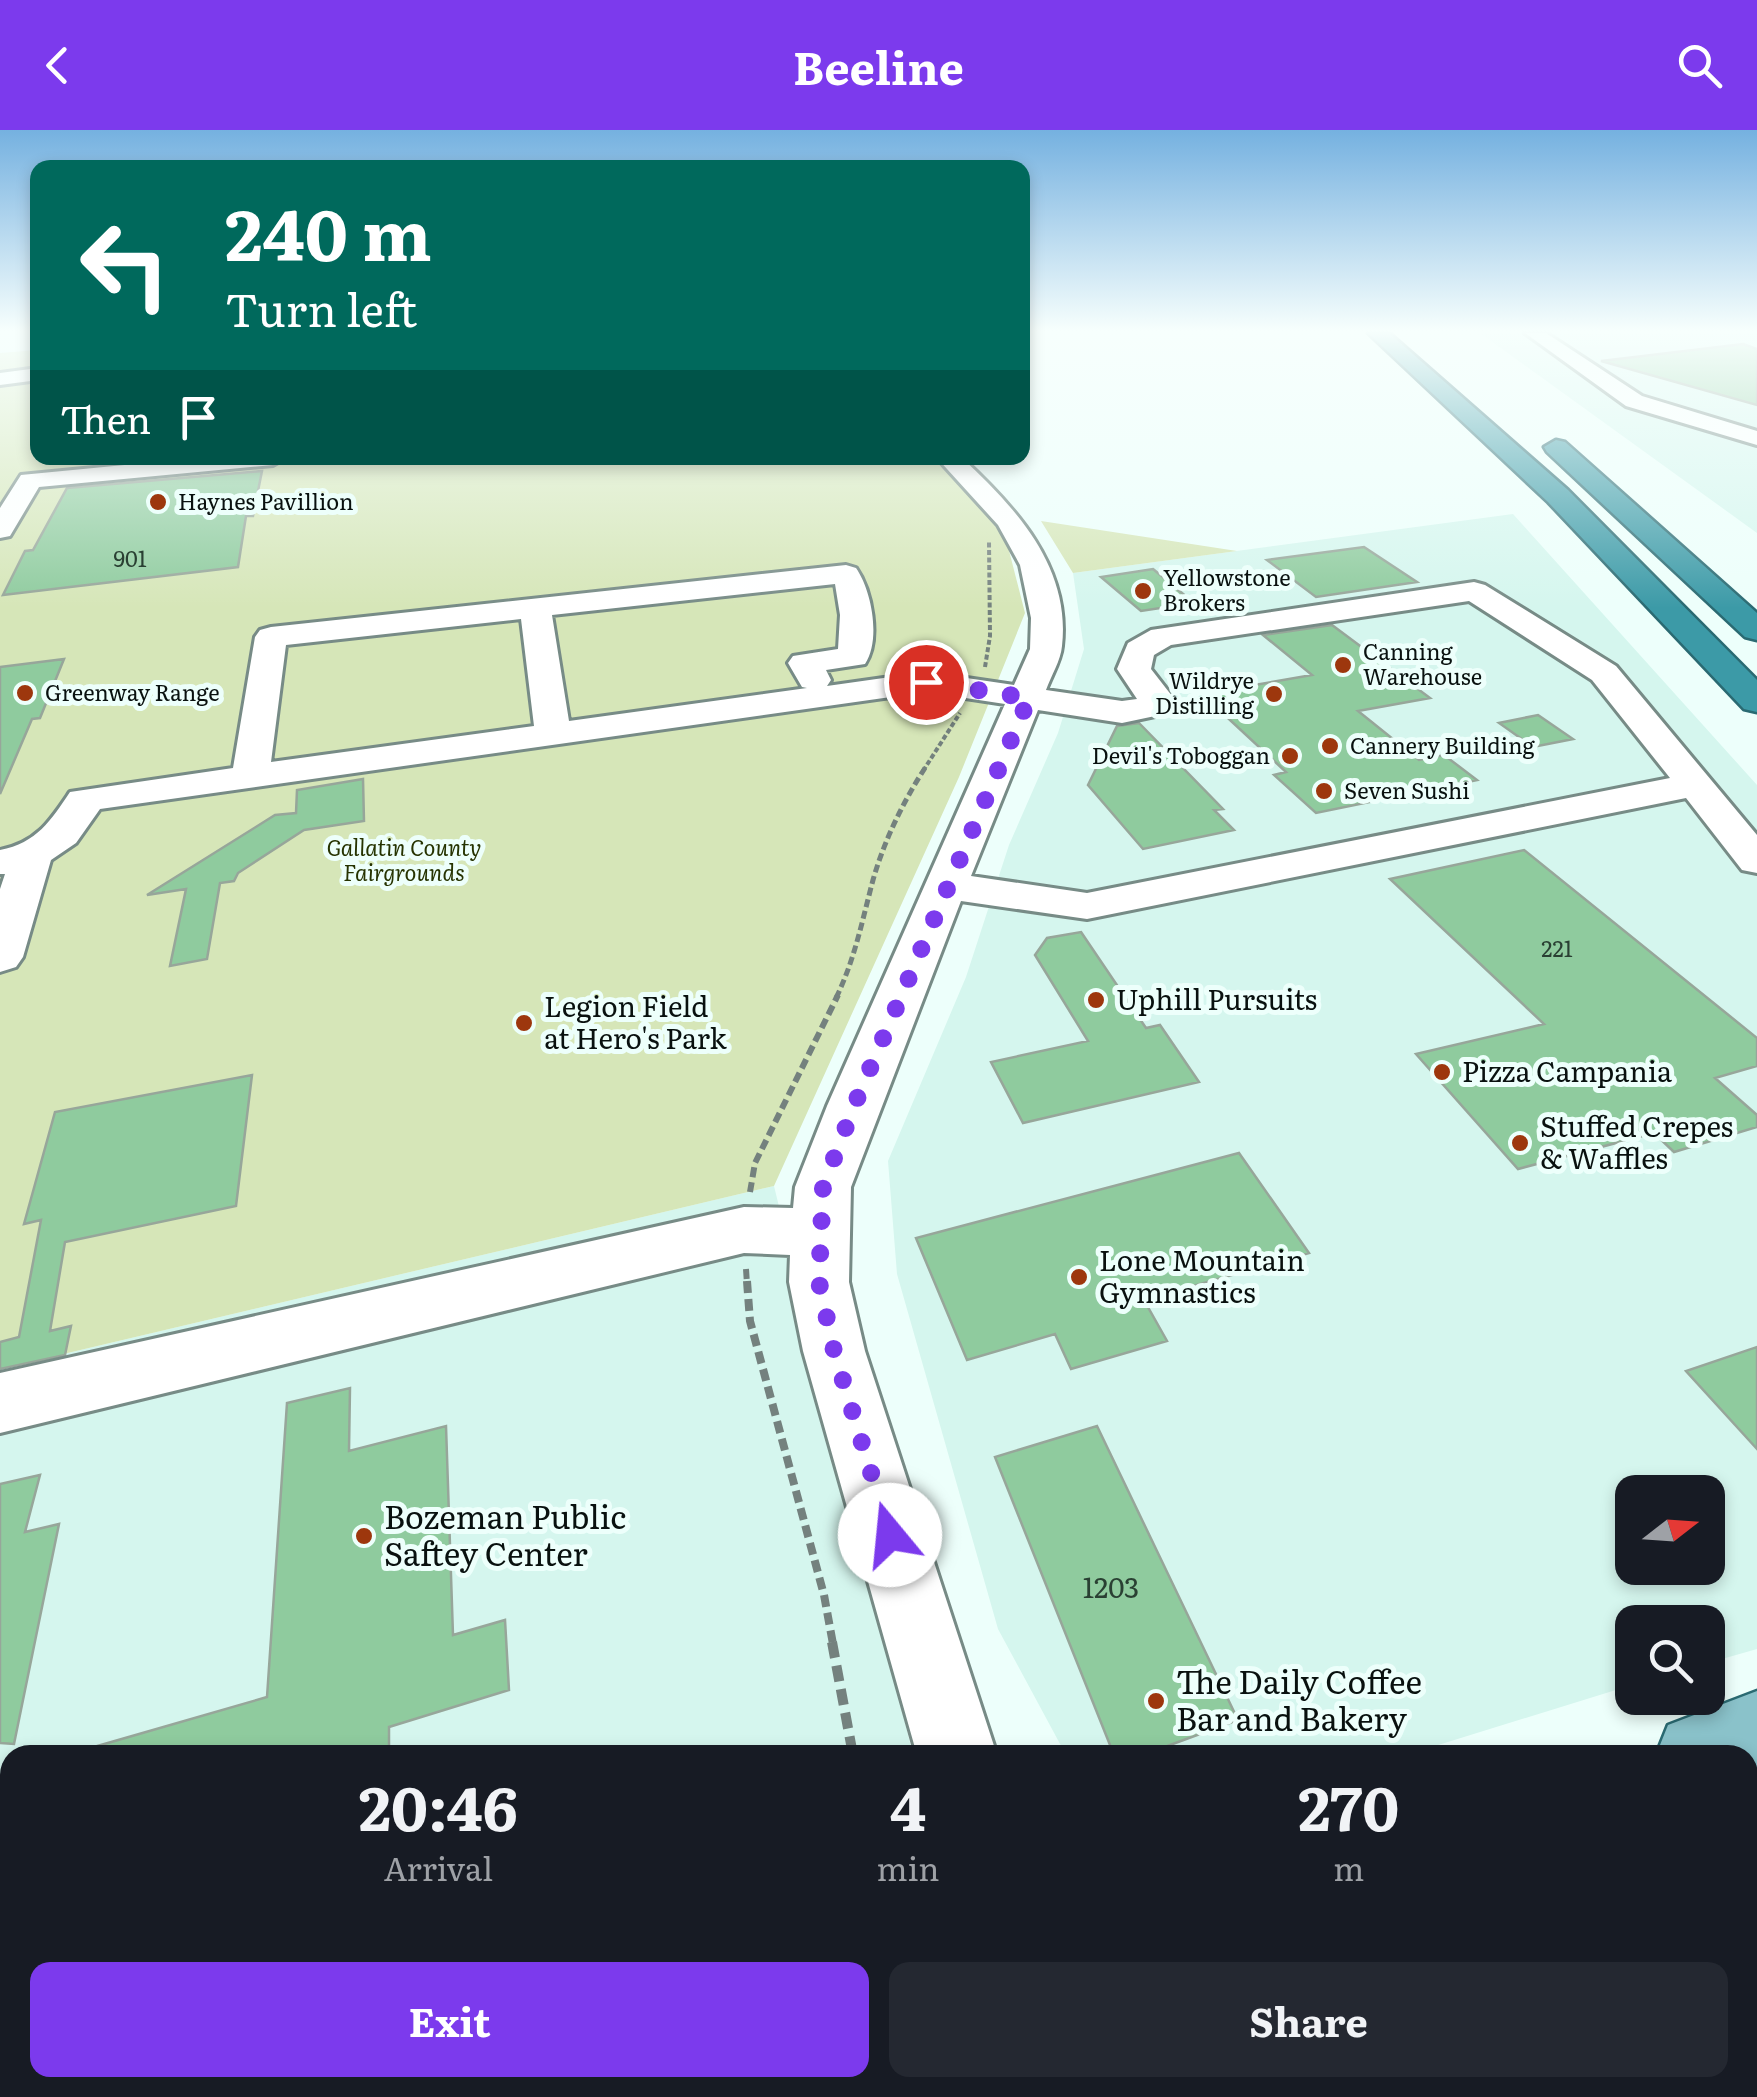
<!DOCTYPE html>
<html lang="en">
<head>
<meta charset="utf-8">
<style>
  :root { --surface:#171b24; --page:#242831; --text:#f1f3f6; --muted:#9ea1a6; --accent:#7c3aed }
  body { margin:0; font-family:Literata,serif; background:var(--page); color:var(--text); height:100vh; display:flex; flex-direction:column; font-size:38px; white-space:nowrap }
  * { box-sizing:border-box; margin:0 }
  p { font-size:32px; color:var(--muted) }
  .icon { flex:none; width:55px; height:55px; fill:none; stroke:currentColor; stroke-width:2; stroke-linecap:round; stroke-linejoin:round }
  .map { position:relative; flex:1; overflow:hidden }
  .drawer { position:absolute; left:0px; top:1615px; width:1758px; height:352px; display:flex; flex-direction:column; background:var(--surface); border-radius:30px 30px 0 0; box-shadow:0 5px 15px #0003 }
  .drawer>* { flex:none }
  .hud { position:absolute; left:30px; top:30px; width:1000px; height:305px; border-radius:20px; box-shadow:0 5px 15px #0003; background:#00695c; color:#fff; overflow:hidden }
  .needle { width:65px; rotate:73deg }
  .controls { position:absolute; left:1615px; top:1345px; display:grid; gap:20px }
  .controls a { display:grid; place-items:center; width:110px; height:110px; border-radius:20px; background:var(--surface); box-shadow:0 5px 15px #0003; font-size:50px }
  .pin { position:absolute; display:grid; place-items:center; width:85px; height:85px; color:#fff; margin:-42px; border:5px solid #fff; border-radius:50%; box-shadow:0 2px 10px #0007 }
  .me { position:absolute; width:110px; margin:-55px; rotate:343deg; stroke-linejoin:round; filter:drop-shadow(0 0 8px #0008) }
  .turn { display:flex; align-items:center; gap:35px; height:210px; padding:0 30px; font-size:45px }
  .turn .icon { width:130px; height:130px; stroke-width:2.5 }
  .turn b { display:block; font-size:70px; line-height:85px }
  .then { display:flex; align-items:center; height:95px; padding:0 30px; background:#0003; gap:20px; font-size:38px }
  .eta { display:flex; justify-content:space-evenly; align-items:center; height:170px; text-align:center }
  .eta b { font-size:60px; font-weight:700; line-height:70px }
  .action { display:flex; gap:20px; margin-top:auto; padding:20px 30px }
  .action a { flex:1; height:115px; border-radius:20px; background:var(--accent); color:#fff; font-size:40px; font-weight:700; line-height:115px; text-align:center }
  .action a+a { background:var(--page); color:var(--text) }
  header { display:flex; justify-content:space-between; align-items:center; height:130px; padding:0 30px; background:var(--accent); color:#fff; font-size:45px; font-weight:700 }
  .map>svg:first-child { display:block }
  .built { fill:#d5f6ee; fill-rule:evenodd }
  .green { fill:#d6e6b8 }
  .building { fill:#8fcb9e; stroke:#97a69a; stroke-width:2.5 }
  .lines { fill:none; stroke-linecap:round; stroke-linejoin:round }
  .minor-casing { stroke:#778b86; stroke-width:6 }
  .major-casing { stroke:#2a6a72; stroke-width:5 }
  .highway-casing { stroke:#2a6a72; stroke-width:5 }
  .path-far4 { stroke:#74817e; stroke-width:4; stroke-dasharray:5 2.5; stroke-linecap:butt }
  .path-far3 { stroke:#74817e; stroke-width:5; stroke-dasharray:8 4; stroke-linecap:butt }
  .path-far2 { stroke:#74817e; stroke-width:6; stroke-dasharray:10 5; stroke-linecap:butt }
  .path-far1 { stroke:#74817e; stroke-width:8; stroke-dasharray:12 6; stroke-linecap:butt }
  .path { stroke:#74817e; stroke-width:10; stroke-dasharray:16 8; stroke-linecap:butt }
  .minor { fill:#fff; fill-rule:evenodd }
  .major { fill:#8ac2ca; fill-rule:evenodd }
  .highway { fill:#3c9aa7; fill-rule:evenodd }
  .route { stroke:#7c3aed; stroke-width:18; stroke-dasharray:0 32.4 }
  .poi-dot { fill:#9d370d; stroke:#edfffb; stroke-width:4 }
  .labels { text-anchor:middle; stroke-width:10; stroke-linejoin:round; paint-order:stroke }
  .far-poi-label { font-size:22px; fill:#09110f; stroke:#edfffb; text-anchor:start }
  .number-label { font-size:22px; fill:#2a4033 }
  .far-park-label { font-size:22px; font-style:italic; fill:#263301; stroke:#edfffb }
  .poi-label { font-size:28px; fill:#09110f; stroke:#edfffb; text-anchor:start }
  .near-number-label { font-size:28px; fill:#2a4033 }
  .near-poi-label { font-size:32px; fill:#09110f; stroke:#edfffb; text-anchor:start }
</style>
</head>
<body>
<header><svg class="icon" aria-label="back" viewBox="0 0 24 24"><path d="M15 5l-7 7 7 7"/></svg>Beeline<svg class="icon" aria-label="search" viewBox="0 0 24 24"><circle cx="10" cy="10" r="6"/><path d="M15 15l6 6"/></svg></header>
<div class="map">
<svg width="1757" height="1967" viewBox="0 0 1757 1967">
  <rect width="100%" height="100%" fill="#edfffb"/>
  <path class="built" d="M1480,203H1757V403Z
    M1513,384L1757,655V1519L1708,1533V1492H1632V1555L1406,1625H1066L998,1499L897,1144L888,1031L966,847L1009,715L1058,603L1084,519L1073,443ZM1632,1362H1708V1438H1632Z
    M774,1056L913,1625H10V1958H511L485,1967H0V1239Z
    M1757,1671V1967H1022L1046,1958H1748V1674Z"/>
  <path class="green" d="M37,220L38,328H932L1003,397L1025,483L959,647L774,1056L0,1239V223Z
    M1041,391L1237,421L1073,443Z"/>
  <path class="building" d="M1743,214L1757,219V275L1601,231Z
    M262,341L253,386H246L238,437L3,465L25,421L33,420L67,358Z
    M1364,417L1417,452L1316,467L1267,430Z
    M1153,439L1194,473L1141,481L1101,447Z
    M1332,495L1430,568L1358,581L1419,630L1444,625L1477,650L1316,683L1274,645L1286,642L1202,564L1312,545L1263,505Z
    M64,529L40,588L32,589L0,664V537Z
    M1538,585L1573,609L1533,617L1499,593Z
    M1139,593L1223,679L1214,680L1234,700L1143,719L1088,655L1117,596Z
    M363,649L364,691L304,700L238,743L234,751L220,753L207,829L170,836L186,759L147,765L275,685L296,683L297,660Z
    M1524,720L1757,908V936L1715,948L1757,985V997L1674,1022L1654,1003L1518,1039L1416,924L1544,894L1390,749Z
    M1081,802L1146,898L1160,895L1199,952L1023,993L991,932L1088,911L1035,825L1047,808Z
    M252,945L236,1076L65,1112L50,1201L71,1196L65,1225L0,1239V1212L19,1207L41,1090L24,1094L55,982Z
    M1239,1023L1309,1123L1144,1170L1167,1211L1071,1239L1055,1204L967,1230L916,1108Z
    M1757,1217V1319L1686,1241Z
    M350,1258L349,1321L446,1296L453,1505L505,1490L509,1560L389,1597V1625H95L94,1617L267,1567L287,1273Z
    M1097,1296L1238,1590L1143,1625H1114L995,1327Z
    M40,1345L25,1402L59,1394L14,1614L0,1613V1354Z"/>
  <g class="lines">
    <defs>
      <path id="minor" d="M1525,203H1546L1642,266L1757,301V315L1626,276Z
        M38,238V250L0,255V243Z
        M197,328H285L273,335L39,357L10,406L0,408V378L21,345Z
        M937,328H962C1015,377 1071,437 1062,516C1061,530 1051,546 1046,560L1122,571L1137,569L1117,539L1128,513L1151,500L1474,452L1485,455L1616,536L1757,705V743L1742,740L1686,668L1087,789L961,771L851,1057L849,1152L865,1221L997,1625H917L803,1221L789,1152L790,1125L744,1123L0,1303V1243L744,1077L793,1078L795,1057L827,976L1005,574L926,562L100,679L76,713L51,730L23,827L16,837L0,842V759L5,744H0V720C37,713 51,690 70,662L233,638L255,507L260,500L271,497L846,435L856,438C872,461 881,510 865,534L826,540L831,550L827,556L926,542L1014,555L1030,519L1031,488L1020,435L998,395ZM835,454L840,485L838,519L793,526L788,533L802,557L807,558L569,591L552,485ZM1469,471L1592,550L1670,648L1087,763L971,746L1038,580L1122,593L1174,582L1179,575L1151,539L1154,525L1171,515ZM521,489L534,596L271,632L286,515Z
        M1018,1958H1113L1116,1967H1021Z"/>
      <path id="major" d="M1757,1561V1643L1748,1647V1625H1656L1668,1595Z
        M751,1958H874L870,1967H747Z"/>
      <path id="highway" d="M1368,203H1389L1568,360L1757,550V582L1744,579L1548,372Z
        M1556,310L1565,312L1757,483V510L1745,507L1547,322L1544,317Z"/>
    </defs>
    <use href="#minor" class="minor-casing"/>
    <use href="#major" class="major-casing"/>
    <use href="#highway" class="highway-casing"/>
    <path class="path-far4" d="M985,537L990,506L989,412
      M923,641L960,583"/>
    <path class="path-far3" d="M836,868C855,829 862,791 873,750C884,711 903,672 925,638"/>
    <path class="path-far2" d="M750,1062L755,1033L838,865
      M746,1139L747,1154"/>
    <path class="path-far1" d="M747,1151L750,1191L824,1465L833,1514"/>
    <path class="path" d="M832,1512L853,1625
      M929,1958L931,1967"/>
    <use href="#minor" class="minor"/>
    <use href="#major" class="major"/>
    <use href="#highway" class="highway"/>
  </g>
  <linearGradient id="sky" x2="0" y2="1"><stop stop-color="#75b1e0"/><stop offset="0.42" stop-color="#f7fffd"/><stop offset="1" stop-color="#f7fffd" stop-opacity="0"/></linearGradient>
  <rect width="1757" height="478" fill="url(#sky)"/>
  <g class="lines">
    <path class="route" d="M890,1405L834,1221L819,1152L823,1057L854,976L1029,568L926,552"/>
  </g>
  <g class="poi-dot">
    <circle cx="158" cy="372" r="10"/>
    <circle cx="1143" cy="461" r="10"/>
    <circle cx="1343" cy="535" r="10"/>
    <circle cx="25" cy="563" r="10"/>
    <circle cx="1274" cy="564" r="10"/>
    <circle cx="1330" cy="616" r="10"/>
    <circle cx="1290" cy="626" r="10"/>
    <circle cx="1324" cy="661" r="10"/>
    <circle cx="1096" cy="870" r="10"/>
    <circle cx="524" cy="893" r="10"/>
    <circle cx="1442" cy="942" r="10"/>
    <circle cx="1520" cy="1013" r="10"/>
    <circle cx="1079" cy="1147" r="10"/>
    <circle cx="364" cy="1406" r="10"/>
    <circle cx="1156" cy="1571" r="10"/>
  </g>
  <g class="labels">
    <g class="far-poi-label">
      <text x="178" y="380">Haynes Pavillion</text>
      <text x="1163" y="456">Yellowstone<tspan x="1163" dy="25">Brokers</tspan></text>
      <text x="1363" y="530">Canning<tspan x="1363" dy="25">Warehouse</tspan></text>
      <text x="1254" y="559" text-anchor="end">Wildrye<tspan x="1254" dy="25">Distilling</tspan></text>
      <text x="45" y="571">Greenway Range</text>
      <text x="1350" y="624">Cannery Building</text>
      <text x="1270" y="634" text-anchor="end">Devil's Toboggan</text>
      <text x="1344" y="669">Seven Sushi</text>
    </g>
    <g class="number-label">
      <text x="130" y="437">901</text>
      <text x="1557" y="827">221</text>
    </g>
    <g class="far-park-label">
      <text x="404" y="726">Gallatin County<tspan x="404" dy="25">Fairgrounds</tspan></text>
    </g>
    <g class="poi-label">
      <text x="1116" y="880">Uphill Pursuits</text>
      <text x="544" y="887">Legion Field<tspan x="544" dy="32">at Hero's Park</tspan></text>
      <text x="1462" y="952">Pizza Campania</text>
      <text x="1540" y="1007">Stuffed Crepes<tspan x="1540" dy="32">&amp; Waffles</tspan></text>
      <text x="1099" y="1141">Lone Mountain<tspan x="1099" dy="32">Gymnastics</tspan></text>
    </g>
    <g class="near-number-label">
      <text x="1111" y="1468">1203</text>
    </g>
    <g class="near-poi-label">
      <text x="384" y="1399">Bozeman Public<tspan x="384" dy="37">Saftey Center</tspan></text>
      <text x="1176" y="1564">The Daily Coffee<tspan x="1176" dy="37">Bar and Bakery</tspan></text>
    </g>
  </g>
</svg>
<div class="controls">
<a><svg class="needle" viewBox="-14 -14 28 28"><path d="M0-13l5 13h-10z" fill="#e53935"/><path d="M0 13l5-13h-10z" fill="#9ea1a6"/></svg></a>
<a><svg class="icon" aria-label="search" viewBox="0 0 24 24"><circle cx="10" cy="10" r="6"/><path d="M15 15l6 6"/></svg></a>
</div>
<div class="pin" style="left:926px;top:552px;background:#d93025"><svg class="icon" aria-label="arrive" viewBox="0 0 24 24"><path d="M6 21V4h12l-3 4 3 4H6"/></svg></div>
<svg class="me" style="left:890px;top:1405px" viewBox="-20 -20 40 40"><circle r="19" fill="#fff"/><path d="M0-13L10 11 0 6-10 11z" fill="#7c3aed"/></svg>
<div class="hud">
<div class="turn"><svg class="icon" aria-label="left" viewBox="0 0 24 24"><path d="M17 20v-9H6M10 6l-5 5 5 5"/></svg><div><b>240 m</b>Turn left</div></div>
<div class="then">Then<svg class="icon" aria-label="arrive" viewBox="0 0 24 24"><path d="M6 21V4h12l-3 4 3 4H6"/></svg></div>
</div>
<section class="drawer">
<div class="eta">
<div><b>20:46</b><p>Arrival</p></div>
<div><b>4</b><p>min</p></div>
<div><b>270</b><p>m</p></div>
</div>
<div class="action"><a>Exit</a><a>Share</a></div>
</section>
</div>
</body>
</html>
